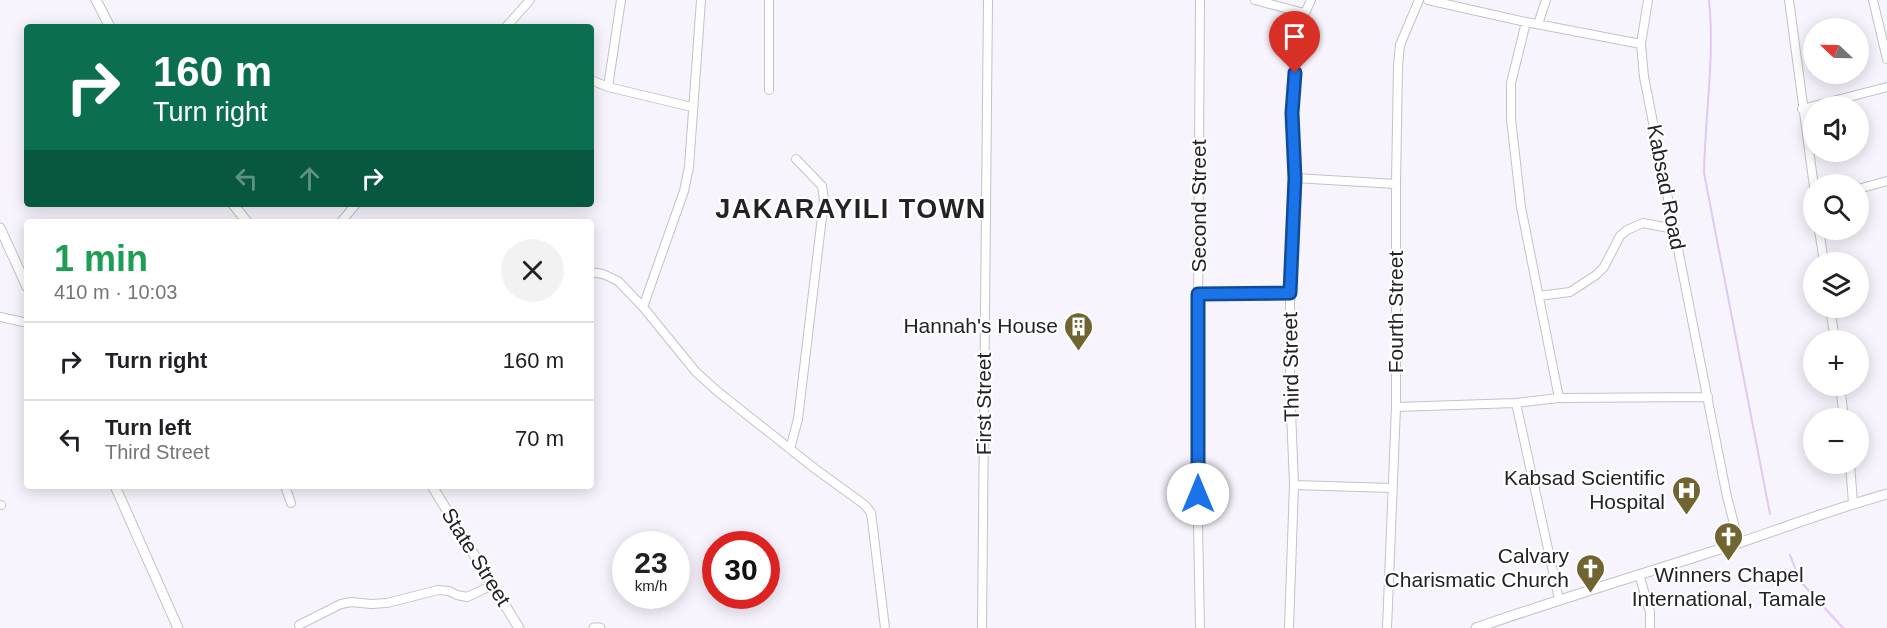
<!DOCTYPE html>
<html lang="en">
<head>
<meta charset="utf-8">
<style>
  :root { --surface:#fff; --page:#f2f2f2; --text:#202124; --muted:#757577; --line:#e0e0e0 }
  body { margin:0; font-family:Arial,sans-serif; background:var(--page); color:var(--text); height:100vh; display:flex; flex-direction:column; font-size:22px; white-space:nowrap }
  * { box-sizing:border-box; margin:0 }
  p { font-size:20px; color:var(--muted) }
  .icon { flex:none; width:33px; height:33px; fill:none; stroke:currentColor; stroke-width:2; stroke-linecap:round; stroke-linejoin:round }
  .map { position:relative; flex:1; overflow:hidden }
  .side { position:absolute; left:24px; top:219px; width:570px; height:270px; display:flex; flex-direction:column; background:var(--surface); border-radius:6px; box-shadow:0 3px 15px #0003 }
  .side>* { flex:none }
  .top-card { position:absolute; left:24px; top:24px; width:570px; height:183px; border-radius:6px; box-shadow:0 3px 15px #0003; background:#0b6e4f; color:#fff; overflow:hidden }
  .needle { width:39px; rotate:292deg }
  .buttons { position:absolute; left:1803px; top:18px; display:grid; gap:12px }
  .buttons a { display:grid; place-items:center; width:66px; height:66px; border-radius:50%; background:var(--surface); box-shadow:0 3px 15px #0003; font-size:30px }
  .speed { position:absolute; left:612px; top:531px; display:flex; gap:12px; font-size:30px; font-weight:700; text-align:center }
  .speed>* { display:grid; place-content:center; width:78px; height:78px; border-radius:50%; background:var(--surface); box-shadow:0 3px 15px #0003; line-height:1 }
  .speed small { font-size:15px; font-weight:400 }
  .speed .limit { border:9px solid #d22; background:#fff; color:#111 }
  .pin { position:absolute; display:grid; place-items:center; width:51px; height:51px; color:#fff; margin:-62px -26px; border-radius:50% 50% 50% 0; rotate:-45deg; box-shadow:0 0 6px #0007 }
  .pin .icon { rotate:45deg }
  .me { position:absolute; width:66px; margin:-33px; rotate:0deg; stroke-linejoin:round; filter:drop-shadow(0 0 4px #0008) }
  .turn { display:flex; align-items:center; gap:21px; height:126px; padding:0 30px; font-size:27px }
  .turn .icon { width:78px; height:78px; stroke-width:2.5 }
  .turn b { display:block; font-size:42px; line-height:51px }
  .lanes { display:flex; align-items:center; height:57px; padding:0 30px; background:#0003; justify-content:center; gap:30px; direction:ltr }
  .lanes .off { opacity:.35 }
  .round { display:grid; place-items:center; flex:none; width:63px; height:63px; border-radius:32px; background:var(--page) }
  .overview { display:flex; align-items:center; justify-content:space-between; height:102px; padding:0 30px }
  h1 { font-size:36px; font-weight:700; line-height:45px; color:#1e9e55 }
  ul { padding:0; list-style:none }
  li { display:flex; align-items:center; gap:18px; height:78px; padding:0 30px; border-top:2px solid var(--line) }
  li div { flex:1 }
  li b { display:block; font-size:22px }
  li em { font-style:normal }
  .map>svg:first-child { display:block }
  .lines { fill:none; stroke-linecap:round; stroke-linejoin:round }
  .stream { stroke:#dfc8f7; stroke-width:2 }
  .minor-casing { stroke:#c5c1c9; stroke-width:10 }
  .tertiary-casing { stroke:#c5c1c9; stroke-width:11 }
  .minor { stroke:#fff; stroke-width:8 }
  .tertiary { stroke:#fff; stroke-width:9 }
  .route-casing { stroke:#114b97; stroke-width:15 }
  .route { stroke:#1a73e8; stroke-width:10 }
  .labels { text-anchor:middle; stroke-width:4.5; stroke-linejoin:round; paint-order:stroke }
  .street-label { font-size:21px; fill:#242226; stroke:#fff }
  .poi-label { font-size:21px; fill:#242226; stroke:#fff; text-anchor:end }
  .district-label { font-size:27px; font-weight:bold; letter-spacing:1.5px; fill:#242226; stroke:#fff }
</style>
</head>
<body>
<div class="map">
<svg width="1887" height="628" viewBox="0 0 1887 628">
  <rect width="100%" height="100%" fill="#f8f4fd"/>
  <g class="lines">
    <path class="stream" d="M1709,0C1715,57 1705,115 1704,173L1770,514
      M1790,555L1800,581L1843,628"/>
    <defs>
      <path id="minor" d="M769,0V90
        M1255,0L1304,13
        M1428,0L1526,22L1641,44L1644,77L1727,497L1739,543
        M1789,0L1814,187
        M1873,0L1887,59
        M1526,22L1511,83V119L1521,207L1559,398
        M1538,24L1546,0
        M506,27L530,0
        M1641,44L1648,0
        M591,80L608,87L692,107
        M608,87L621,0
        M1802,109L1887,87
        M1295,178L1396,184
        M1858,189L1887,181
        M341,222L356,204
        M1819,230L1824,262
        M591,272L603,274L618,281L643,307L696,372L717,391L814,468L865,505L871,513L872,520L885,628
        M1198,294L1290,293
        M1539,296L1570,292L1596,275L1604,267L1620,236L1627,230L1643,223L1674,229
        M643,307L684,191L689,167L701,0
        M1830,308L1835,340
        M0,317L23,322H27
        M1840,386L1844,418
        M1516,403L1559,599
        M1396,407L1516,403L1559,398L1708,397
        M790,449L798,419L824,200L822,186L796,159
        M1850,464L1853,503
        M1294,485L1392,488
        M285,486L291,503
        M0,505H1
        M1639,574L1650,612V628
        M299,625L341,604L351,602L371,604L387,603L438,590L449,591L457,595L467,597L493,585
        M982,628L988,0
        M1200,628L1197,472L1200,0
        M1289,628L1294,485L1290,386V293L1295,178L1292,113L1296,54L1301,22L1311,0
        M1387,628L1396,407V184L1398,66L1400,45L1419,0"/>
      <path id="tertiary" d="M96,0L110,27
        M233,204L247,222
        M0,228L27,287
        M115,486L178,628
        M432,486L519,628
        M594,628H600
        M1476,628C1562,598 1649,572 1736,544C1786,527 1836,508 1887,494"/>
    </defs>
    <use href="#minor" class="minor-casing"/>
    <use href="#tertiary" class="tertiary-casing"/>
    <use href="#minor" class="minor"/>
    <use href="#tertiary" class="tertiary"/>
  </g>
  <g class="lines">
    <defs>
      <path id="route" d="M1198,494V294L1290,293L1295,178L1292,113L1295,73"/>
    </defs>
    <use href="#route" class="route-casing"/>
    <use href="#route" class="route"/>
  </g>
  <defs>
    <symbol id="building-pin" viewBox="-11 -11 22 30"><path d="M0 17L-7.5 6A9.5 9.5 0 1 1 7.5 6Z" fill="#706531" stroke="#fff"/><path d="M-4-6H4V6H1V3H-1V6H-4ZM-2.5-4.3h1.7v1.8h-1.7ZM.8-4.3h1.7v1.8H.8ZM-2.5-1h1.7V.8h-1.7ZM.8-1h1.7V.8H.8Z" fill="#fff"/></symbol>
    <symbol id="hospital-pin" viewBox="-11 -11 22 30"><path d="M0 17L-7.5 6A9.5 9.5 0 1 1 7.5 6Z" fill="#706531" stroke="#fff"/><path d="M-5-5h3v3.5h4V-5h3V5h-3V1.5h-4V5h-3Z" fill="#fff"/></symbol>
    <symbol id="church-pin" viewBox="-11 -11 22 30"><path d="M0 17L-7.5 6A9.5 9.5 0 1 1 7.5 6Z" fill="#706531" stroke="#fff"/><path d="M-1.2-6h2.4v3.5h3.3v2.4h-3.3V6h-2.4V-.1h-3.3v-2.4h3.3Z" fill="#fff"/></symbol>
  </defs>
  <g fill-rule="evenodd">
    <use href="#building-pin" x="1062" y="310" width="33" height="45"/>
    <use href="#hospital-pin" x="1670" y="474" width="33" height="45"/>
    <use href="#church-pin" x="1712" y="520" width="33" height="45"/>
    <use href="#church-pin" x="1574" y="552" width="33" height="45"/>
  </g>
  <g class="labels">
    <g class="street-label">
      <text transform="translate(1666 187) rotate(79)" y="7">Kabsad Road</text>
      <text transform="translate(1199 206) rotate(-90)" y="7">Second Street</text>
      <text transform="translate(1396 312) rotate(-90)" y="7">Fourth Street</text>
      <text transform="translate(1291 367) rotate(-91)" y="7">Third Street</text>
      <text transform="translate(984 404) rotate(-90)" y="7">First Street</text>
      <text transform="translate(476 557) rotate(58)" y="7">State Street</text>
    </g>
    <g class="poi-label">
      <text x="1058" y="333">Hannah's House</text>
      <text x="1665" y="485">Kabsad Scientific<tspan x="1665" dy="24">Hospital</tspan></text>
      <text x="1569" y="563">Calvary<tspan x="1569" dy="24">Charismatic Church</tspan></text>
      <text x="1729" y="582" text-anchor="middle">Winners Chapel<tspan x="1729" dy="24">International, Tamale</tspan></text>
    </g>
    <g class="district-label">
      <text x="851" y="218">JAKARAYILI TOWN</text>
    </g>
  </g>
</svg>
<div class="buttons">
<a><svg class="needle" viewBox="-14 -14 28 28"><path d="M0-13l5 13h-10z" fill="#e53935"/><path d="M0 13l5-13h-10z" fill="#757577"/></svg></a>
<a><svg class="icon" aria-label="sound" viewBox="0 0 24 24"><path d="M4 9h4l5-4v14l-5-4H4zM17 9q2 3 0 6"/></svg></a>
<a><svg class="icon" aria-label="search" viewBox="0 0 24 24"><circle cx="10" cy="10" r="6"/><path d="M15 15l6 6"/></svg></a>
<a><svg class="icon" aria-label="layers" viewBox="0 0 24 24"><path d="M12 4l9 5-9 5-9-5zM3 14l9 5 9-5"/></svg></a>
<a>+</a>
<a>−</a>
</div>
<div class="speed"><div>23<small>km/h</small></div><div class="limit">30</div></div>
<div class="pin" style="left:1295px;top:73px;background:#d93025"><svg class="icon" aria-label="arrive" viewBox="0 0 24 24"><path d="M6 21V4h12l-3 4 3 4H6"/></svg></div>
<svg class="me" style="left:1198px;top:494px" viewBox="-20 -20 40 40"><circle r="19" fill="#fff"/><path d="M0-13L10 11 0 6-10 11z" fill="#1a73e8"/></svg>
<div class="top-card">
<div class="turn"><svg class="icon" aria-label="right" viewBox="0 0 24 24"><path d="M7 20v-9h11M14 6l5 5-5 5"/></svg><div><b>160 m</b>Turn right</div></div>
<div class="lanes"><svg class="icon off" aria-label="left" viewBox="0 0 24 24"><path d="M17 20v-9H6M10 6l-5 5 5 5"/></svg><svg class="icon off" aria-label="ahead" viewBox="0 0 24 24"><path d="M12 20V5M6 11l6-6 6 6"/></svg><svg class="icon" aria-label="right" viewBox="0 0 24 24"><path d="M7 20v-9h11M14 6l5 5-5 5"/></svg></div>
</div>
<section class="side">
<div class="overview"><div><h1>1 min</h1><p>410 m · 10:03</p></div><a class="round"><svg class="icon" aria-label="close" viewBox="0 0 24 24"><path d="M6 6l12 12M18 6L6 18"/></svg></a></div>
<ul>
<li><svg class="icon" aria-label="right" viewBox="0 0 24 24"><path d="M7 20v-9h11M14 6l5 5-5 5"/></svg><div><b>Turn right</b></div><em>160 m</em></li>
<li><svg class="icon" aria-label="left" viewBox="0 0 24 24"><path d="M17 20v-9H6M10 6l-5 5 5 5"/></svg><div><b>Turn left</b><p>Third Street</p></div><em>70 m</em></li>
</ul>
</section>
</div>
</body>
</html>
